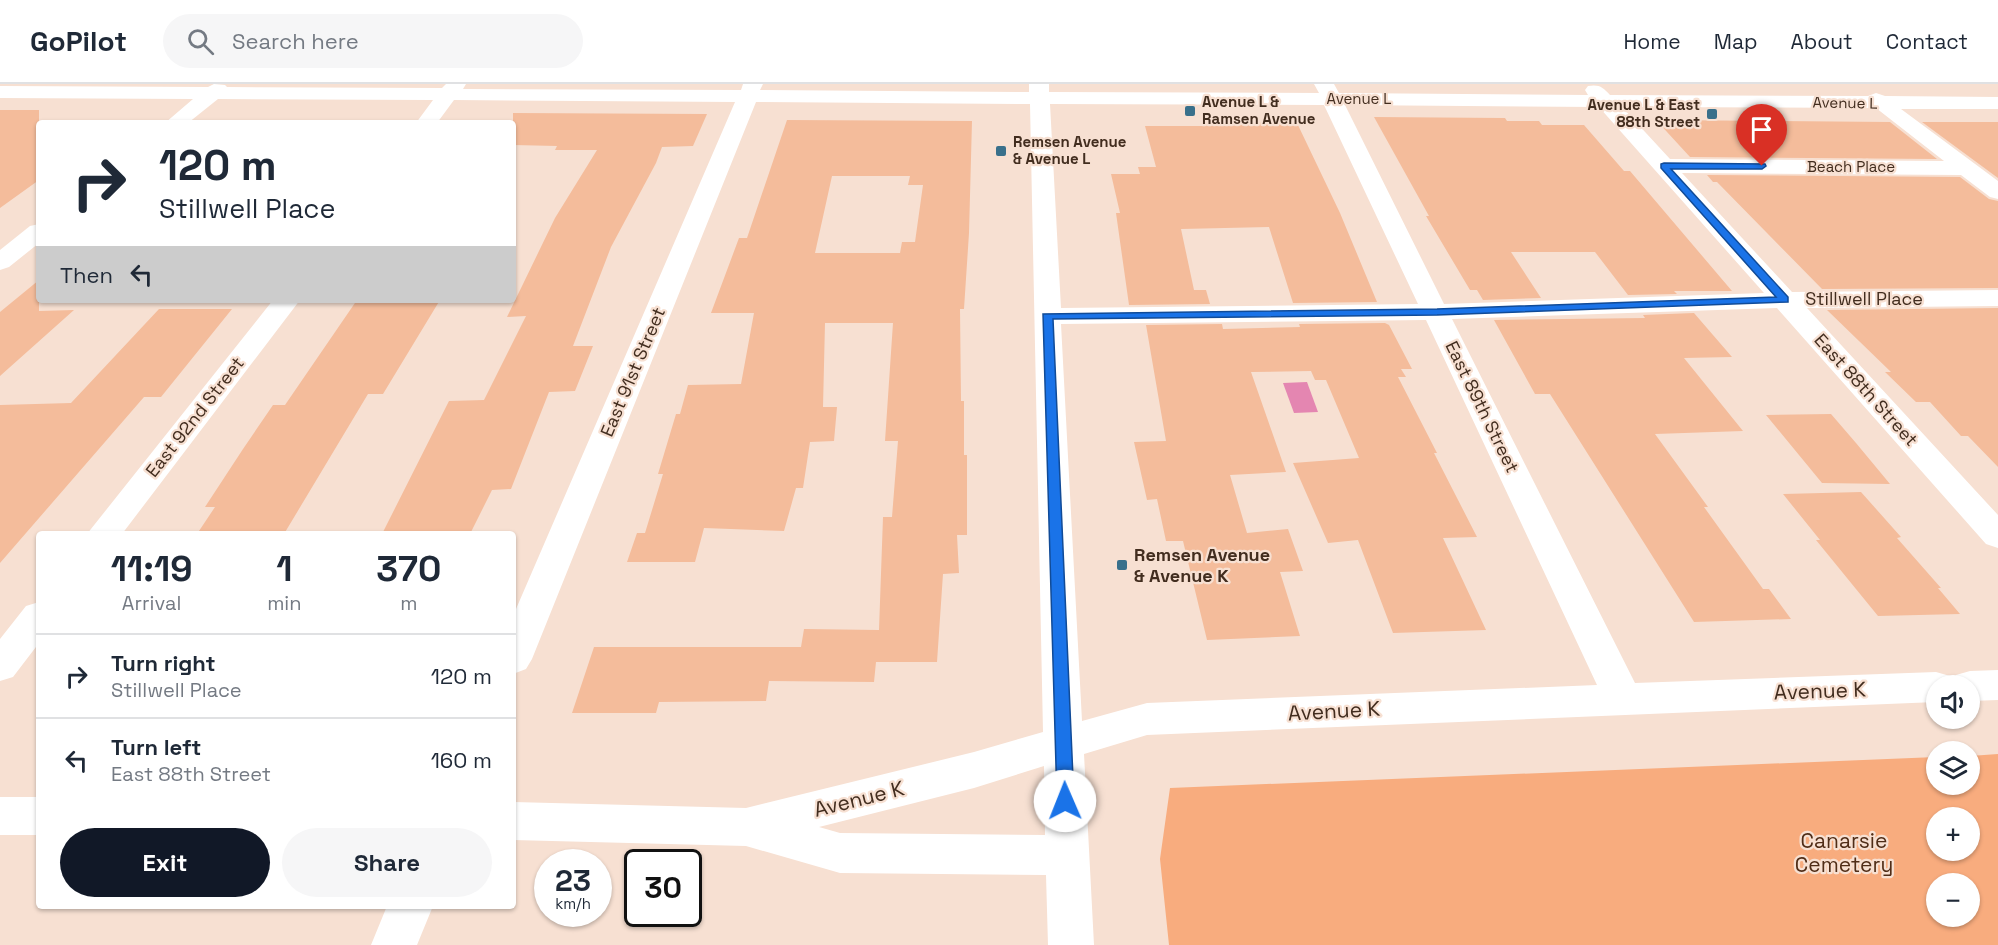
<!DOCTYPE html>
<html lang="en">
<head>
<meta charset="utf-8">
<style>
  :root { --surface:#fff; --page:#f6f6f7; --text:#1f2937; --muted:#747a83; --line:#e0e1e3; --accent:#111827 }
  body { margin:0; font-family:"Space Grotesk",sans-serif; background:var(--page); color:var(--text); height:100vh; display:flex; flex-direction:column; font-size:22px; white-space:nowrap }
  * { box-sizing:border-box; margin:0 }
  p { font-size:20px; color:var(--muted) }
  .icon { flex:none; width:33px; height:33px; fill:none; stroke:currentColor; stroke-width:2; stroke-linecap:round; stroke-linejoin:round }
  .map { position:relative; flex:1; overflow:hidden }
  .details { position:absolute; left:36px; top:447px; width:480px; height:378px; display:flex; flex-direction:column; background:var(--surface); border-radius:6px; box-shadow:0 2px 4px #0004 }
  .details>* { flex:none }
  .top-card { position:absolute; left:36px; top:36px; width:480px; height:183px; border-radius:6px; box-shadow:0 2px 4px #0004; background:#fff; color:var(--text); overflow:hidden }
  .fabs { position:absolute; left:1926px; top:591px; display:grid; gap:12px }
  .fabs a { display:grid; place-items:center; width:54px; height:54px; border-radius:50%; background:var(--surface); box-shadow:0 2px 4px #0004; font-size:30px }
  .speed { position:absolute; left:534px; top:765px; display:flex; gap:12px; font-size:30px; font-weight:700; text-align:center }
  .speed>* { display:grid; place-content:center; width:78px; height:78px; border-radius:50%; background:var(--surface); box-shadow:0 2px 4px #0004; line-height:1 }
  .speed small { font-size:15px; font-weight:400 }
  .speed .limit { border:3px solid #111; border-radius:9px; background:#fff; color:#111 }
  .pin { position:absolute; display:grid; place-items:center; width:51px; height:51px; color:#fff; margin:-62px -26px; border-radius:50% 50% 50% 0; rotate:-45deg; box-shadow:0 0 6px #0007 }
  .pin .icon { rotate:45deg }
  .me { position:absolute; width:66px; margin:-33px; rotate:359deg; stroke-linejoin:round; filter:drop-shadow(0 0 4px #0008) }
  .turn { display:flex; align-items:center; gap:21px; height:126px; padding:0 24px; font-size:27px }
  .turn .icon { width:78px; height:78px; stroke-width:2.5 }
  .turn b { display:block; font-size:42px; line-height:51px }
  .then { display:flex; align-items:center; height:57px; padding:0 24px; background:#0003; gap:12px; font-size:22px }
  .eta { display:flex; justify-content:space-evenly; align-items:center; height:102px; text-align:center }
  .eta b { font-size:36px; font-weight:800; line-height:42px }
  .primary-button { display:flex; gap:12px; margin-top:auto; padding:12px 24px }
  .primary-button a { flex:1; height:69px; border-radius:36px; background:var(--accent); color:#fff; font-size:24px; font-weight:800; line-height:69px; text-align:center }
  .primary-button a+a { background:var(--page); color:var(--text) }
  ul { padding:0; list-style:none }
  li { display:flex; align-items:center; gap:18px; height:84px; padding:0 24px; border-top:2px solid var(--line) }
  li div { flex:1 }
  li b { display:block; font-size:22px }
  li em { font-style:normal }
  header { display:flex; align-items:center; gap:36px; box-sizing:border-box; height:84px; padding:0 30px; background:var(--surface); border-bottom:2px solid var(--line) }
  header strong { font-size:28px }
  nav { display:flex; gap:33px; margin-inline-start:auto; font-size:21px }
  .search { width:420px; height:54px; background:var(--page); display:flex; align-items:center; gap:15px; box-sizing:border-box; padding:0 21px; border-radius:33px; color:var(--muted); font-size:22px }
  .map>svg:first-child { display:block }
  .green { fill:#f8ac7e; fill-rule:evenodd }
  .water { fill:#e486b1 }
  .building { fill:#f4bc9b; fill-rule:evenodd }
  .lines { fill:none; stroke-linecap:round; stroke-linejoin:round }
  .street { fill:#fff; fill-rule:evenodd }
  .route { fill:#1a73e8; stroke:#114b97; stroke-width:1.5 }
  .poi-dot { fill:#39708b; stroke:#f7e0d2; stroke-width:2 }
  .labels { text-anchor:middle; stroke-width:4.5; stroke-linejoin:round; paint-order:stroke }
  .far-street-label { font-size:15px; fill:#422d1f; stroke:#f7e0d2 }
  .far-poi-label { font-size:15px; font-weight:bold; fill:#422d1f; stroke:#f7e0d2; text-anchor:start }
  .street-label { font-size:18px; fill:#422d1f; stroke:#f7e0d2 }
  .poi-label { font-size:18px; font-weight:bold; fill:#422d1f; stroke:#f7e0d2; text-anchor:start }
  .near-street-label { font-size:21px; fill:#422d1f; stroke:#f7e0d2 }
  .near-park-label { font-size:21px; fill:#502d17; stroke:#f7e0d2 }
</style>
</head>
<body>
<header>
<strong>GoPilot</strong>
<div class="search"><svg class="icon" aria-label="search" viewBox="0 0 24 24"><circle cx="10" cy="10" r="6"/><path d="M15 15l6 6"/></svg>Search here</div>
<nav><a>Home</a><a>Map</a><a>About</a><a>Contact</a></nav>
</header>
<div class="map">
<svg width="1998" height="861" viewBox="0 0 1998 861">
  <rect width="100%" height="100%" fill="#f7e0d2"/>
  <path class="green" d="M1998,670V861H1169L1160,775L1170,704L1936,673V700H1970V672ZM1936,734H1970V766H1936ZM1936,800H1970V832H1936Z"/>
  <path class="water" d="M1307,298L1318,328L1294,329L1283,299Z"/>
  <path class="building" d="M0,26H39V96L0,124Z
    M513,29L707,30L693,62L662,63L656,79L611,163L573,262H593L575,307L549,308L511,405L492,406L470,450H382L449,317L484,316L526,232L507,233L555,134L597,66H555L557,62L513,61Z
    M1374,33L1505,34L1507,37H1539L1542,41H1584L1624,87H1630L1732,207H1674L1677,210L1628,211L1595,168H1511L1541,214L1483,216L1477,206H1470L1426,132H1429Z
    M787,36L972,37L969,149L964,225H960L961,317H964V371H967V451H957L959,489L943,490L937,578H876L874,598L769,597L766,617L659,618L656,629H572L594,563H801L804,545L879,546L883,433H892L898,357H885L893,239H825L823,323H837L834,357L810,358L803,404H796L784,447L704,444L695,478H627L637,449H645L663,390H658L676,330H680L688,301L741,300L754,229H711L739,154H747ZM832,92H910L908,101H923L915,158H902L900,169H815Z
    M1656,36L1890,38L1937,75L1690,73Z
    M1203,38L1297,39L1340,129L1377,218L1293,219L1269,143L1181,145L1194,206H1206L1210,220L1129,221L1116,129H1120L1111,90H1140L1138,83H1156L1145,42H1204Z
    M1922,38H1998V94Z
    M1707,91L1960,93L1989,115L1998,117V204L1822,205L1717,98H1713Z
    M39,196V227L74,226L0,292V228Z
    M357,216H440L383,310H368L284,450H197L215,423H205L243,365L273,321H285Z
    M1998,224V383L1968,352H1961L1930,318H1916L1885,288H1891L1827,226Z
    M159,225H232L161,313H144L0,479V321L71,319Z
    M1694,229L1732,273L1684,274L1743,347L1655,350L1708,423H1704L1763,505H1769L1791,535L1694,538L1550,310H1535L1494,236L1645,234L1643,231Z
    M1385,239L1389,241L1412,285H1401L1406,293H1398L1437,369H1434L1477,453L1443,454L1486,546L1393,549L1358,456L1328,459L1293,379L1359,374L1326,296H1315L1311,287L1251,288L1286,388L1230,391L1247,449L1288,445L1303,487L1280,488L1300,552L1207,556L1183,457H1166L1157,415L1147,416L1134,358L1166,357L1146,241L1222,240L1223,245L1300,243L1299,240Z
    M1831,330L1856,359L1890,400L1822,399L1766,331Z
    M1861,408L1901,453L1897,454L1941,504H1938L1960,530L1878,532L1816,456H1820L1783,410Z"/>
  <g class="lines">
    <path class="street" d="M214,0L225,1L227,3L442,4L446,0H466L463,5L741,6L743,0H763L760,6L1029,8V0H1049V8L1319,9L1314,0H1334L1339,9L1588,11L1585,6L1588,2C1599,0 1603,3 1610,11L1868,12L1876,9L1885,12L1998,13V25H1901L1998,97V115L1990,113L1961,91L1682,89L1792,208L1998,206V222L1807,224L1998,431V464L1986,460L1777,224L1452,235L1635,599L1936,588L1950,592L1953,598L1956,591L1970,587L1998,586V616L1970,617V602H1936V618L1147,651L1084,670L1094,861H1048L1046,791L840,789L746,762L513,756V718L746,724L974,668L1043,648L1030,20L756,18L532,575L526,585L513,590V532L735,18L454,16L437,39H416L433,16L218,15L188,39H165L193,15L0,14V2L208,3ZM1050,20L1324,21L1418,220L1061,224ZM1345,21L1599,23L1764,209L1444,220ZM1622,23L1876,24L1944,77L1670,75ZM1426,236L1597,601L1147,619L1082,637L1061,240ZM1044,682L1045,751L840,749L819,743L974,704Z
      M39,140V159L9,183L0,186V166L30,142Z
      M273,216H300L122,450H87Z
      M39,518V559L13,593L0,597V555L26,522Z
      M0,713H39V751H0Z
      M387,822H433L417,861H371Z"/>
  </g>
  <path class="route" d="M1664,79L1765,80L1766,82L1762,85H1671L1788,213V218L1437,231L1053,235L1074,717L1072,722L1065,724L1059,722L1057,717L1043,230L1437,225L1776,213L1661,84V80Z"/>
  <g class="poi-dot">
    <rect x="1184" y="21" width="12" height="12" rx="3"/>
    <rect x="1706" y="24" width="12" height="12" rx="3"/>
    <rect x="995" y="61" width="12" height="12" rx="3"/>
    <rect x="1116" y="475" width="12" height="12" rx="3"/>
  </g>
  <g class="labels">
    <g class="far-street-label">
      <text x="1359" y="20">Avenue L</text>
      <text transform="translate(1845 19) rotate(1)" y="5">Avenue L</text>
      <text x="1851" y="88">Beach Place</text>
    </g>
    <g class="far-poi-label">
      <text x="1202" y="23">Avenue L &amp;<tspan x="1202" dy="17">Ramsen Avenue</tspan></text>
      <text x="1700" y="26" text-anchor="end">Avenue L &amp; East<tspan x="1700" dy="17">88th Street</tspan></text>
      <text x="1013" y="63">Remsen Avenue<tspan x="1013" dy="17">&amp; Avenue L</tspan></text>
    </g>
    <g class="street-label">
      <text x="1864" y="221">Stillwell Place</text>
      <text transform="translate(633 288) rotate(-67)" y="6">East 91st Street</text>
      <text transform="translate(1866 306) rotate(48)" y="6">East 88th Street</text>
      <text transform="translate(1482 323) rotate(64)" y="6">East 89th Street</text>
      <text transform="translate(195 333) rotate(-52)" y="6">East 92nd Street</text>
    </g>
    <g class="poi-label">
      <text x="1134" y="477">Remsen Avenue<tspan x="1134" dy="21">&amp; Avenue K</tspan></text>
    </g>
    <g class="near-street-label">
      <text transform="translate(1820 607) rotate(-2)" y="7">Avenue K</text>
      <text transform="translate(1334 627) rotate(-3)" y="7">Avenue K</text>
      <text transform="translate(859 715) rotate(-14)" y="7">Avenue K</text>
    </g>
    <g class="near-park-label">
      <text x="1844" y="764">Canarsie<tspan x="1844" dy="24">Cemetery</tspan></text>
    </g>
  </g>
</svg>
<div class="fabs">
<a><svg class="icon" aria-label="sound" viewBox="0 0 24 24"><path d="M4 9h4l5-4v14l-5-4H4zM17 9q2 3 0 6"/></svg></a>
<a><svg class="icon" aria-label="layers" viewBox="0 0 24 24"><path d="M12 4l9 5-9 5-9-5zM3 14l9 5 9-5"/></svg></a>
<a>+</a>
<a>−</a>
</div>
<div class="speed"><div>23<small>km/h</small></div><div class="limit">30</div></div>
<div class="pin" style="left:1762px;top:82px;background:#d93025"><svg class="icon" aria-label="arrive" viewBox="0 0 24 24"><path d="M6 21V4h12l-3 4 3 4H6"/></svg></div>
<svg class="me" style="left:1065px;top:717px" viewBox="-20 -20 40 40"><circle r="19" fill="#fff"/><path d="M0-13L10 11 0 6-10 11z" fill="#1a73e8"/></svg>
<div class="top-card">
<div class="turn"><svg class="icon" aria-label="right" viewBox="0 0 24 24"><path d="M7 20v-9h11M14 6l5 5-5 5"/></svg><div><b>120 m</b>Stillwell Place</div></div>
<div class="then">Then<svg class="icon" aria-label="left" viewBox="0 0 24 24"><path d="M17 20v-9H6M10 6l-5 5 5 5"/></svg></div>
</div>
<section class="details">
<div class="eta">
<div><b>11:19</b><p>Arrival</p></div>
<div><b>1</b><p>min</p></div>
<div><b>370</b><p>m</p></div>
</div>
<ul>
<li><svg class="icon" aria-label="right" viewBox="0 0 24 24"><path d="M7 20v-9h11M14 6l5 5-5 5"/></svg><div><b>Turn right</b><p>Stillwell Place</p></div><em>120 m</em></li>
<li><svg class="icon" aria-label="left" viewBox="0 0 24 24"><path d="M17 20v-9H6M10 6l-5 5 5 5"/></svg><div><b>Turn left</b><p>East 88th Street</p></div><em>160 m</em></li>
</ul>
<div class="primary-button"><a>Exit</a><a>Share</a></div>
</section>
</div>
</body>
</html>
